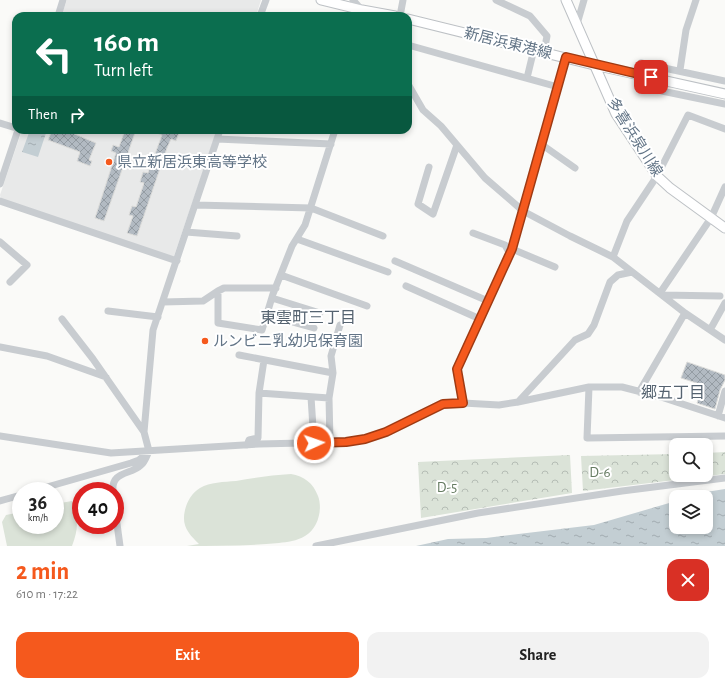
<!DOCTYPE html>
<html lang="en">
<head>
<meta charset="utf-8">
<style>
  :root { --surface:#fff; --page:#f2f2f2; --text:#222; --muted:#767676; --accent:#f5591d }
  body { margin:0; font-family:"Alegreya Sans","Noto Sans JP",sans-serif; background:var(--page); color:var(--text); height:100vh; display:flex; flex-direction:column; font-size:15px; white-space:nowrap }
  * { box-sizing:border-box; margin:0 }
  p { font-size:13px; color:var(--muted) }
  .icon { flex:none; width:22px; height:22px; fill:none; stroke:currentColor; stroke-width:2; stroke-linecap:round; stroke-linejoin:round }
  .map { position:relative; height:546px; overflow:hidden }
  .panel { display:flex; flex-direction:column; background:var(--surface); flex:1 }
  .panel>* { flex:none }
  .banner { position:absolute; left:12px; top:12px; width:400px; height:122px; border-radius:12px; box-shadow:0 2px 6px #0003; background:#0b6e4f; color:#fff; overflow:hidden }
  .fabs { position:absolute; left:669px; top:438px; display:grid; gap:8px }
  .fabs a { display:grid; place-items:center; width:44px; height:44px; border-radius:8px; background:var(--surface); box-shadow:0 2px 6px #0003; font-size:20px }
  .speed { position:absolute; left:12px; top:482px; display:flex; gap:8px; font-size:20px; font-weight:700; text-align:center }
  .speed>* { display:grid; place-content:center; width:52px; height:52px; border-radius:50%; background:var(--surface); box-shadow:0 2px 6px #0003; line-height:1 }
  .speed small { font-size:10px; font-weight:400 }
  .speed .limit { border:6px solid #d22; background:#fff; color:#111 }
  .pin { position:absolute; display:grid; place-items:center; width:34px; height:34px; color:#fff; margin:-17px; border-radius:8px; box-shadow:0 2px 6px #0006 }
  .me { position:absolute; width:44px; margin:-22px; rotate:87deg; stroke-linejoin:round; filter:drop-shadow(0 0 3px #0008) }
  .turn { display:flex; align-items:center; gap:14px; height:84px; padding:0 16px; font-size:18px }
  .turn .icon { width:52px; height:52px; stroke-width:2.5 }
  .turn b { display:block; font-size:28px; line-height:34px }
  .then { display:flex; align-items:center; height:38px; padding:0 16px; background:#0003; gap:8px; font-size:15px }
  .round { display:grid; place-items:center; flex:none; width:42px; height:42px; border-radius:12px; background:var(--page) }
  .overview { display:flex; align-items:center; justify-content:space-between; height:68px; padding:0 16px }
  h1 { font-size:24px; font-weight:700; line-height:30px; color:var(--accent) }
  .action { display:flex; gap:8px; margin-top:auto; padding:8px 16px }
  .action a { flex:1; height:46px; border-radius:12px; background:var(--accent); color:#fff; font-size:16px; font-weight:700; line-height:46px; text-align:center }
  .action a+a { background:var(--page); color:var(--text) }
  .map>svg:first-child { display:block }
  .built { fill:#e8e9e9 }
  .forest { fill:url(#forest-crowns) }
  .garden { fill:#dbe3d8 }
  .water { fill:url(#water-ripples) }
  .building { fill:url(#building-cross-hatch); stroke:#dcdcda }
  .lines { fill:none; stroke-linecap:round; stroke-linejoin:round }
  .major-casing { stroke:#bdc1c5; stroke-width:11 }
  .minor { stroke:#c8ccd0; stroke-width:7 }
  .major { stroke:#fff; stroke-width:9 }
  .route-casing { stroke:#9f3a13; stroke-width:10 }
  .route { stroke:#f5591d; stroke-width:7 }
  .poi-dot { fill:#f5591d; stroke:#fff; stroke-width:1.5 }
  .labels { text-anchor:middle; stroke-width:4; stroke-linejoin:round; paint-order:stroke }
  .street-label { font-size:15px; fill:#627486; stroke:#fff }
  .poi-label { font-size:15px; fill:#627486; stroke:#fff; text-anchor:start }
  .park-label { font-size:15px; fill:#667c62; stroke:#fff }
  .neighbourhood-label { font-size:16px; fill:#556370; stroke:#fff }
</style>
</head>
<body>
<div class="map">
<svg width="725" height="546" viewBox="0 0 725 546">
  <defs>
    <pattern id="forest-crowns" width="20" height="18" patternUnits="userSpaceOnUse"><rect width="20" height="18" fill="#dbe3d8"/><path d="M2 6a3 3 0 1 1 6 0M12 15a3 3 0 1 1 6 0" fill="none" stroke="#b5bdb5"/></pattern>
    <pattern id="water-ripples" width="26" height="14" patternUnits="userSpaceOnUse"><rect width="26" height="14" fill="#c3ced3"/><path d="M2 4q2-2 4 0t4 0M15 11q2-2 4 0t4 0" fill="none" stroke="#a2acb1"/></pattern>
    <pattern id="building-cross-hatch" width="8" height="8" patternUnits="userSpaceOnUse"><rect width="8" height="8" fill="#b2bac2"/><path d="M0 0l8 8M0 8l8-8" fill="none" stroke="#949ca3"/></pattern>
  </defs>
  <rect width="100%" height="100%" fill="#fafaf8"/>
  <path class="built" d="M67,0H261L256,16H61Z
    M22,130H217L174,256L171,257L1,199L0,195Z"/>
  <path class="forest" d="M725,452V474L583,491L581,456L676,454V475H706V453Z
    M570,455L572,493L421,518L418,462Z"/>
  <path class="garden" d="M291,474C304,476 313,483 318,496C323,509 318,529 305,536C297,541 287,542 279,543C248,546 218,546 187,546L199,544C189,534 181,526 185,510C187,501 192,493 200,488C210,482 224,482 236,481C254,478 272,475 291,474Z
    M72,501C78,519 79,528 72,546H7L2,522L6,515L21,512V525H55V504Z"/>
  <path class="water" d="M30,130H36L46,133L38,157L22,152Z
    M725,489V546H416L448,539L486,538L594,525L676,501V527H706V497H689L706,492Z"/>
  <path class="building" d="M52,130H65L96,143L89,160L92,161L90,166L77,161L80,152L48,140Z
    M125,130H136L104,221L95,218L116,153L111,151L113,145L119,147Z
    M149,130H180L176,141L171,139L167,148L137,236L127,233L133,216L129,215L132,206L136,207L144,183L140,182L143,172L148,173L162,135Z
    M687,362L725,375V380L720,390L715,409L697,403L703,385L681,378Z"/>
  <g class="lines">
    <defs>
      <path id="major" d="M321,0L362,10L395,16
        M566,0L616,114L657,176L670,188L725,228
        M408,19L594,65L725,94"/>
    </defs>
    <use href="#major" class="major-casing"/>
    <path class="minor" d="M353,0L367,16
      M496,0L530,16L547,36L544,52
      M58,16L63,0
      M260,16L266,0
      M400,16L403,0
      M577,24L584,0
      M408,45L558,87
      M680,70L686,30L696,0
      M639,75L641,63L725,81
      M527,78L534,49
      M663,80L662,91L725,104
      M408,84L423,110L441,126L485,178L523,211L570,236L613,257L627,221L657,176L688,115L725,129
      M0,123L16,128
      M217,139L331,144
      M541,144L575,168
      M429,167L418,204L433,214L457,145
      M0,184L18,130
      M0,201L177,261
      M195,205L311,208L383,236
      M186,232L237,236
      M473,233L505,245L510,254
      M297,239L388,272
      M0,242L27,265L10,282
      M512,249L555,267
      M613,257L685,313L725,340
      M395,261L488,301
      M281,275L367,306
      M406,286L480,319
      M218,291L224,288H276
      M660,293L711,218L725,187
      M662,295L720,296
      M272,298L320,313
      M163,302L203,301L218,291V323L262,330L273,294L292,246L305,225L335,130
      M108,311L158,317
      M267,315L314,328
      M62,319L93,359L144,432
      M710,330L725,303
      M0,347L47,356L106,377
      M239,355L333,373L331,356L340,325
      M589,387L587,438L725,436
      M639,392L685,313
      M259,393L329,398
      M311,397L314,443
      M518,402L575,340L588,334L594,325L610,282L618,275L632,272
      M463,403L457,369L512,249L566,57
      M718,416L725,391
      M0,436L111,453L259,444L346,442L365,439L386,432L443,404L463,403L499,405L518,402L589,387H622L661,397L725,418
      M330,442L329,398L333,373
      M247,445L249,440L258,438L259,393L264,360
      M33,491L131,463L139,460L145,455
      M113,491C111,471 131,475 141,465C145,462 147,455 149,451L144,432L153,330L220,130
      M0,501L21,495
      M115,509L120,546
      M316,546L478,513L622,491L725,478"/>
    <use href="#major" class="major"/>
  </g>
  <g class="lines">
    <defs>
      <path id="route" d="M314,443L346,442L365,439L386,432L443,404L463,403L457,369L512,249L566,57L651,77"/>
    </defs>
    <use href="#route" class="route-casing"/>
    <use href="#route" class="route"/>
  </g>
  <g class="poi-dot">
    <circle cx="109" cy="162" r="4"/>
    <circle cx="205" cy="341" r="4"/>
  </g>
  <g class="labels">
    <g class="street-label">
      <text transform="translate(508 43) rotate(14)" y="5">新居浜東港線</text>
      <text transform="translate(635 137) rotate(58)" y="5">多喜浜泉川線</text>
    </g>
    <g class="poi-label">
      <text x="117" y="167">県立新居浜東高等学校</text>
      <text x="213" y="346">ルンビニ乳幼児保育園</text>
    </g>
    <g class="park-label">
      <text x="600" y="477">D-6</text>
      <text x="447" y="492">D-5</text>
    </g>
    <g class="neighbourhood-label">
      <text x="308" y="323">東雲町三丁目</text>
      <text x="673" y="398">郷五丁目</text>
    </g>
  </g>
</svg>
<div class="fabs">
<a><svg class="icon" aria-label="search" viewBox="0 0 24 24"><circle cx="10" cy="10" r="6"/><path d="M15 15l6 6"/></svg></a>
<a><svg class="icon" aria-label="layers" viewBox="0 0 24 24"><path d="M12 4l9 5-9 5-9-5zM3 14l9 5 9-5"/></svg></a>
</div>
<div class="speed"><div>36<small>km/h</small></div><div class="limit">40</div></div>
<div class="pin" style="left:651px;top:77px;background:#d93025"><svg class="icon" aria-label="arrive" viewBox="0 0 24 24"><path d="M6 21V4h12l-3 4 3 4H6"/></svg></div>
<svg class="me" style="left:314px;top:443px" viewBox="-20 -20 40 40"><circle r="17" fill="#f5591d" stroke="#fff" stroke-width="3"/><path d="M0-11L8 9 0 5-8 9z" fill="#fff"/></svg>
<div class="banner">
<div class="turn"><svg class="icon" aria-label="left" viewBox="0 0 24 24"><path d="M17 20v-9H6M10 6l-5 5 5 5"/></svg><div><b>160 m</b>Turn left</div></div>
<div class="then">Then<svg class="icon" aria-label="right" viewBox="0 0 24 24"><path d="M7 20v-9h11M14 6l5 5-5 5"/></svg></div>
</div>
</div>
<section class="panel">
<div class="overview"><div><h1>2 min</h1><p>610 m · 17:22</p></div><a class="round" style="background:#d93025;color:#fff"><svg class="icon" aria-label="close" viewBox="0 0 24 24"><path d="M6 6l12 12M18 6L6 18"/></svg></a></div>
<div class="action"><a>Exit</a><a>Share</a></div>
</section>
</body>
</html>
